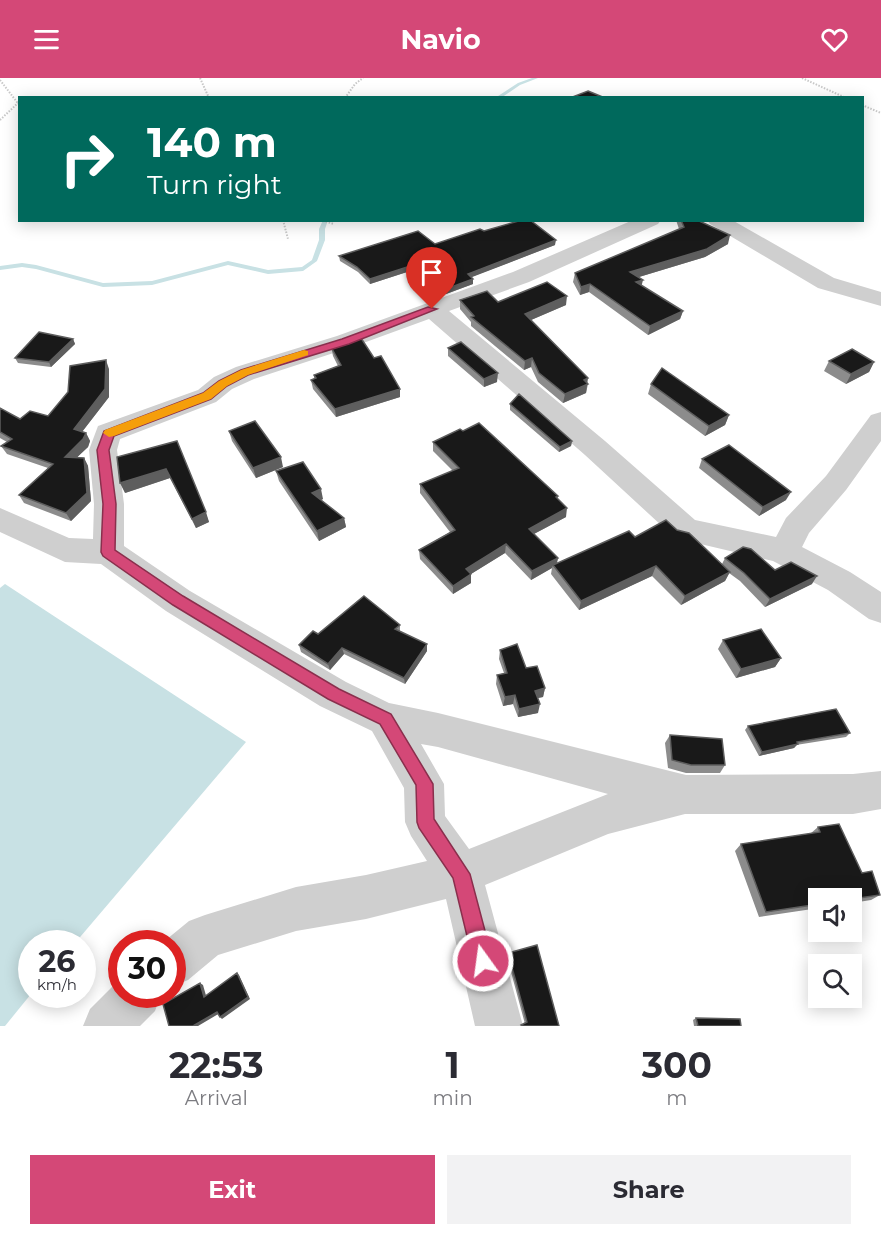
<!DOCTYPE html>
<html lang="en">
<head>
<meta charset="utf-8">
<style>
  :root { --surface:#fff; --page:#f2f2f3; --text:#2b2b33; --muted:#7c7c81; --accent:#d44877 }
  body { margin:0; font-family:Montserrat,sans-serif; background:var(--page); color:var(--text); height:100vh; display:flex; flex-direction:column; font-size:22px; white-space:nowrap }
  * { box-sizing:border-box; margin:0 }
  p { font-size:20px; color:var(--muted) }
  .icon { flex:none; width:33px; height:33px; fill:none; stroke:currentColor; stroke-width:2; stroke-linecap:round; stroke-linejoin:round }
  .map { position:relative; height:948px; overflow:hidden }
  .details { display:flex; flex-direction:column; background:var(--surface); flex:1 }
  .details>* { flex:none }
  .hud { position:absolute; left:18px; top:18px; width:846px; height:126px; border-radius:0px; box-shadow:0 3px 15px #0003; background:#00695c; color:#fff; overflow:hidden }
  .fabs { position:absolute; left:808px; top:810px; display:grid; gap:12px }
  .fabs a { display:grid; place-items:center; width:54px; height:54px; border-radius:0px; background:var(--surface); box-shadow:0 3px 15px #0003; font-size:30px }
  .speed { position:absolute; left:18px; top:852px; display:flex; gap:12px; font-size:30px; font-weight:700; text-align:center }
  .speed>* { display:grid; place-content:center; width:78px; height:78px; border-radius:50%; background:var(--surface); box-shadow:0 3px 15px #0003; line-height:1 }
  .speed small { font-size:15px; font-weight:400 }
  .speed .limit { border:9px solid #d22; background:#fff; color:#111 }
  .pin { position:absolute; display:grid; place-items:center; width:51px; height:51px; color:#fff; margin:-62px -26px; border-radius:50% 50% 50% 0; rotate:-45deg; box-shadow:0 0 6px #0007 }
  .pin .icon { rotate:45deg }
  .me { position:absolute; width:66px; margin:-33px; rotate:346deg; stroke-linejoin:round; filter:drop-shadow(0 0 4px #0008) }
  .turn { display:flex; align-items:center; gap:21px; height:126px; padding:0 30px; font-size:27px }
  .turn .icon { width:78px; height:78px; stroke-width:2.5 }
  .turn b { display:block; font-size:42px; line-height:51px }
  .eta { display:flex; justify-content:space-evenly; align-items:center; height:102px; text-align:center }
  .eta b { font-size:36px; font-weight:700; line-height:42px }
  .cta { display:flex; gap:12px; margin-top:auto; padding:12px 30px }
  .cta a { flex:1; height:69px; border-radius:0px; background:var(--accent); color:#fff; font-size:24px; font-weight:700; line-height:69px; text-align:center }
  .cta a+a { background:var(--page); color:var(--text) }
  header { display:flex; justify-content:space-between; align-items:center; height:78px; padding:0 30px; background:var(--accent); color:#fff; font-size:27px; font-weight:700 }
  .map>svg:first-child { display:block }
  .water { fill:#c8e1e4 }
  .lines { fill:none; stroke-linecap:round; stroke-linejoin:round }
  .stream { fill:#c8e1e4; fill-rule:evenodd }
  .path { stroke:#c9c9c9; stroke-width:2; stroke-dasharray:1.5 1.5; stroke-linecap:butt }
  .minor { fill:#cfcfcf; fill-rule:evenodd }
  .wall { fill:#8c8c8c }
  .shaded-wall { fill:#5e5e5e }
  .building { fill:#191919; stroke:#5e5e5e; stroke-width:1.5 }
  .route { fill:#d44877; stroke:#8a2f4d; stroke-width:1.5 }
  .slow { fill:#f59e0b }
</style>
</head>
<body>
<header><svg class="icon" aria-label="menu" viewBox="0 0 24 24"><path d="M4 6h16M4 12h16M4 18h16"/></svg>Navio<svg class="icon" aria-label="heart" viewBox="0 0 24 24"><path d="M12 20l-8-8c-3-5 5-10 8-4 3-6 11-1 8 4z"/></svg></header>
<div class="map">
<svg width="881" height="948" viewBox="0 0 881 948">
  <rect width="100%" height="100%" fill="#fff"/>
  <path class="water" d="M5,506L246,664L75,865L32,866L31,916L5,948H0V510Z"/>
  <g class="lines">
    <path class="stream" d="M532,0H538L520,7L501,20H495L518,5Z
      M323,142H328L325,151V162L317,183L303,193L268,196L228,187L152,207L103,209L36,191L22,189L0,192V188L22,185L36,187L103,205L152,203L228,183L268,192L302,189L312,182L319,162V151Z"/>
    <path class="path" d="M200,0L209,20
      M802,0L846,20
      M0,2L20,28
      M345,20L355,6L363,0
      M862,27L881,35
      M0,42L18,25
      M283,142L288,161
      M320,142L334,146"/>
    <path class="minor" d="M633,142H661L658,146L529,204L449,233L605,363L695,442L776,459L786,440L826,398L871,337L881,334V363L846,412L809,455L802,469L850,494L881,514V545L869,541L828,512L773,483L675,460L585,377L429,241L355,268L254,301L232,311L216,324L120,361L117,372L124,426V468L190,513L346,604L389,625L438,635L686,697L853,696L881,693V731L853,736H685L608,756L485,807L523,948H475L446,821L366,841L296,853L218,877L188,902L172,909V866H161L189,843L205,837L296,809L366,797L427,783L411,758L405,744L404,710L372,653L320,628L166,533L101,486L65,484L0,454V430L69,460L93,461L94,426L89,372L98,348L198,312L214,299L236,289L337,258L513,194ZM421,666L438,669L608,716L469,771L445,738L444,706Z
      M707,142H732L834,200L881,214V228L818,210L710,146Z
      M122,899V916H161L155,933L140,948H83L90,931Z"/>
  </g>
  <path class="wall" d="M676,142H697L728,166L705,179L639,199L641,208L683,233L680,241L648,257L589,214L580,217L573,204L575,195L679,151Z
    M484,153L555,167L471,199L473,201V206L446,216L429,196L416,201L407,194L370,206L358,194L340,183L339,178L435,166Z
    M460,222L566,227L531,242L588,306L586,315L563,325L538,304L531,289L524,292L471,248V244L460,231Z
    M73,261L75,266L51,289L18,285L15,280Z
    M331,269L374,280L400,311V319L336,339L313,311L311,302L314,301V297L338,288L333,278Z
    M448,270L497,304L484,309L448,278Z
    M829,283L874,284L869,294L846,306L824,293Z
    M109,291V319L82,354L86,355L90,363L88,369L77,379L84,380L88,388L91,423L71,443L24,425L19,417L48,390L7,376L1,368L7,364L0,360V330L20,341L48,338Z
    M651,306L729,337L725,347L705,358L648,316Z
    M510,326L572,363L571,368L559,374L510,332Z
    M229,353L283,389L256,400L232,363Z
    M463,353L558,418V421L566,439L534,456L558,480L557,485L635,459L677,452L722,486L725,480L775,492L812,506L765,529L740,503L729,495L725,503L681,527L652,498L579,532L551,496L552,490L531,502L505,475L471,496V505L453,516L420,481L419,472L450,454L420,415V406L453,393L433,373V364Z
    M177,363L209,444L196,450L170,400L125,415Z
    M702,381L786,422L759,438L699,390Z
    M276,393L323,421L321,422L344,440L346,449L319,463L279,403Z
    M400,547V553L427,573L405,606L344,576L330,592L301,574L299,567L318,556Z
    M723,562L781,580L775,589L736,600L718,571Z
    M500,572L526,590L545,610L543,619L537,620L538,635L518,639L513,626L503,628L496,606L497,597L504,595L499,581Z
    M748,648L850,655L846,659L796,667L794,670L759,678L745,652Z
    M670,657L725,687L720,695H686L668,690L665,665Z
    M818,749L880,817L871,822L852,825V820H819V830L759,839L735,773L741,766L810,756Z
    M508,875L559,948H521L525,946L507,879Z
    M696,940L741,948H694L693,942Z"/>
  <path class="shaded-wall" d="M730,157L728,166L705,179L629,202L630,194Z
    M556,162L555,167L467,201L468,196Z
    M407,189V194L370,206V201Z
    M429,191V196L416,201V196Z
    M473,201V206L446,216V211Z
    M643,202L641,210L636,204Z
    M590,206L589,214L580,217L581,209Z
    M567,218L566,227L524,245L525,236Z
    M683,233L680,241L648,257L650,248Z
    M73,261L75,266L51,289L49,284Z
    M532,280L531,289L524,292L525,283Z
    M106,282L109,291V319L78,359L74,351Z
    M874,284L869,294L846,306L851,296Z
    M498,295L497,304L484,309V301Z
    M588,300L586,315L563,325L565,316L584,302Z
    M400,311V319L336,339L335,331Z
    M729,337L725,347L705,358L709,348Z
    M86,355L90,363L88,369L69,387L65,379Z
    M572,363L571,368L559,374L560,369Z
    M281,379L283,389L256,400L253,390Z
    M84,380L88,388L91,423L71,443L66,435Z
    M166,391L170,400L125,415L120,405Z
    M321,411L323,421L314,425L312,415Z
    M791,414L786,422L759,438L763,429Z
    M567,430L566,439L528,459L529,451Z
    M206,434L209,444L196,450L192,441Z
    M344,440L346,449L319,463L317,453Z
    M506,466L505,475L471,496V505L453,516V508L466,491Z
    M558,480L556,488L553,487L552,490L531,502L532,493Z
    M656,488L652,498L579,532L581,523Z
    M730,494L725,503L681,527L685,518Z
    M817,498L812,506L765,529L770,521Z
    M427,566V573L405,606L404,600Z
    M342,570L344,576L330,592L328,586Z
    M781,580L775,589L736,600L741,591Z
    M545,610L543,619L533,621L535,613Z
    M515,617L513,626L503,628L505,619Z
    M540,626L538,635L518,639L519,631Z
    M798,666L794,670L759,678L762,674Z
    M237,895L239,897L250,921L222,941L220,939Z
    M200,905L203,907L207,921L204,919Z
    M217,934L220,935L198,948H193Z"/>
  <path class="building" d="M588,13L605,20H570Z
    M522,142H530L556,162L468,196L473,201L446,211L429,191L416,196L407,189L370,201L357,189L339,178L418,153L435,166L480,151L484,153Z
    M681,142H697L730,157L707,171L630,194L643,202L636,204L683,233L650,248L590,206L581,209L575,195L684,149Z
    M547,204L567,218L525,236L588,300L584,302L588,306L565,316L539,295L532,280L525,283L471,239L474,238L460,222L487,213L498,224Z
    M39,254L73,261L49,284L15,280Z
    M361,260L374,280L381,278L400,311L335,331L311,302L316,300L314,297L341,287L331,269Z
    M461,264L498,295L484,301L448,270Z
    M852,271L874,284L851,296L829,283Z
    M106,282L105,311L74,351L86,355L83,361L65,379L84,380L87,415L66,435L19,417L53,386L1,368L12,361L0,354V330L20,341L30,333L48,338L68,314L70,288Z
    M662,290L729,337L709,348L651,306Z
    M519,316L572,363L560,369L510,326Z
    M255,343L281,379L253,390L229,353Z
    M479,345L558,418L556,419L567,430L529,451L558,480L532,493L506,466L466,491L471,496L453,508L419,472L455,452L420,406L459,390L433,364L460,351L463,353Z
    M177,363L206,434L192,441L166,391L120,405L117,379Z
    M729,367L791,414L763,429L702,381Z
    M303,384L321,411L312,415L344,440L317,453L276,393Z
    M666,442L677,452L689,455L730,494L685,518L656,488L581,523L553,487L629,453L635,459Z
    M743,469L751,471L775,492L791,484L817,498L770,521L744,495L725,480Z
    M364,518L400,547L395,551L427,566L404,600L342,570L328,586L299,567L313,553L318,556Z
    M761,551L781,580L741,591L723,562Z
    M517,566L526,590L537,588L545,610L535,613L540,626L519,631L515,617L505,619L497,597L507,595L500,572Z
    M836,631L850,655L797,664L798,666L762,674L748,648Z
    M670,657L722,661L725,687H691L672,682Z
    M839,746L862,795L872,793L880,817L852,821L819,820V826L766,834L741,766L820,754L818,749Z
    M537,867L559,948H522L521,947L527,944L508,875Z
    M237,895L248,919L220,939L217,934L193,948H169L163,926L200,905L204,919Z
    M696,940L740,941L741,948H698Z"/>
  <path class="route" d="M428,229L437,231L349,266L248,297L227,308L211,321L114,358L109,372L116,426L115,472L183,518L339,611L391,636L433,706L434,741L470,796L493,883L490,890L483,893L476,890L473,883L453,800L419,750L417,744L416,707L380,646L328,621L173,527L103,478L101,474L103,426L97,372L104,353L203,315L219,303L241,292L342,261Z"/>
  <path class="slow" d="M304,272L308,273V277L248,297L227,308L211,321L114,358L109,359L103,355L105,352L203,315L219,303L241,292Z"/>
</svg>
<div class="fabs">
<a><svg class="icon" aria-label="sound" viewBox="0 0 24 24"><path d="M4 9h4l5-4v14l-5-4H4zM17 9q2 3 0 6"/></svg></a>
<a><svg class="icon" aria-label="search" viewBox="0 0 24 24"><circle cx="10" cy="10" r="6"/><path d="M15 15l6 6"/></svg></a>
</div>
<div class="speed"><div>26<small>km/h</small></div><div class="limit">30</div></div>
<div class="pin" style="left:432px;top:231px;background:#d93025"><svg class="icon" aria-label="arrive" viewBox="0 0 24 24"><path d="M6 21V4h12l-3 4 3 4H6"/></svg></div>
<svg class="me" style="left:483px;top:883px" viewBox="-20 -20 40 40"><circle r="17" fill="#d44877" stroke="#fff" stroke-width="3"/><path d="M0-11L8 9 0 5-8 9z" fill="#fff"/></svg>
<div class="hud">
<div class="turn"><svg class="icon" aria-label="right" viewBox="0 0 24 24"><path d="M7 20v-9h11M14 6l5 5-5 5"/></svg><div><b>140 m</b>Turn right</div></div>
</div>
</div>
<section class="details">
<div class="eta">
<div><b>22:53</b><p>Arrival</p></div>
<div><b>1</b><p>min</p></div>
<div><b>300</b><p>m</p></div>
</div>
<div class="cta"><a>Exit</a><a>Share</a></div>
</section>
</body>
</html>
